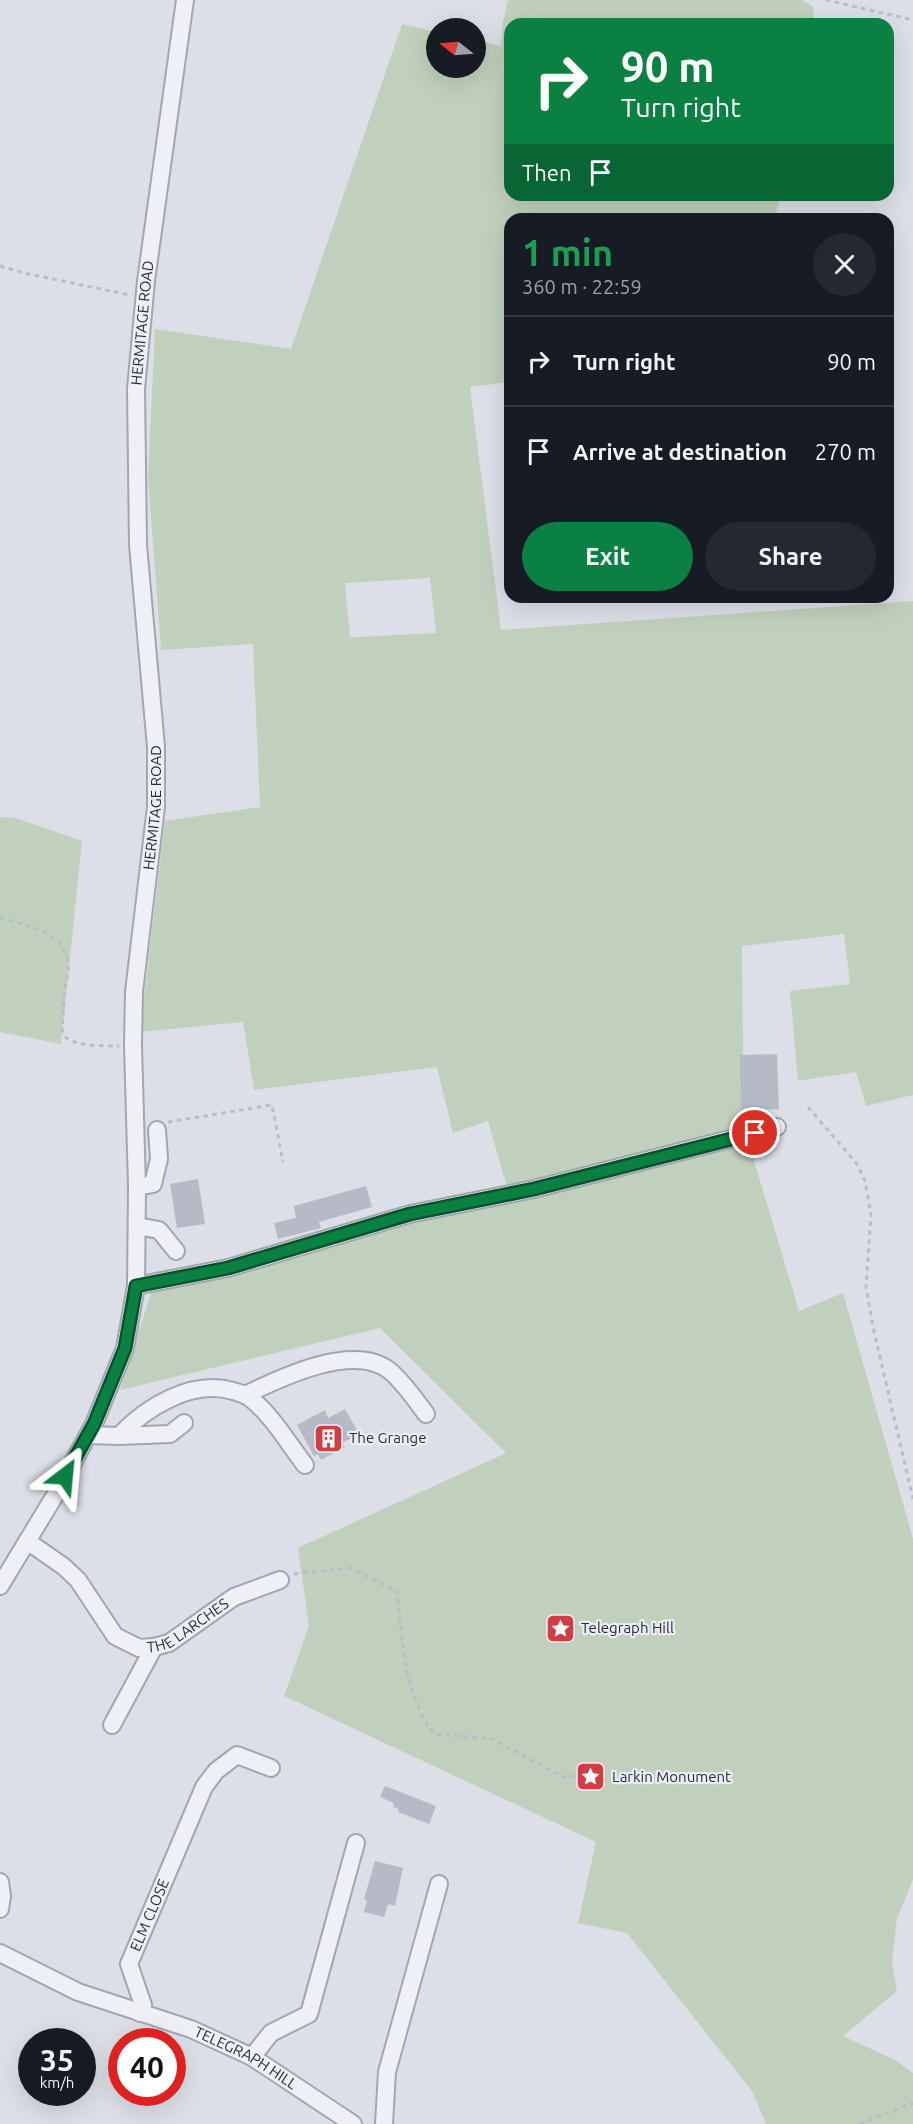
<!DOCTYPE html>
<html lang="en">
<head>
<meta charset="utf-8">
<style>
  :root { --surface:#171b24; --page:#242831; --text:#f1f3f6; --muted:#9ea1a6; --line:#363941; --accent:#0b8043 }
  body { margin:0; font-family:Ubuntu,sans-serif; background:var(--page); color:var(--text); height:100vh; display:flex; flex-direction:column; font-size:22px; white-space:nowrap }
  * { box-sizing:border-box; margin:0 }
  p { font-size:20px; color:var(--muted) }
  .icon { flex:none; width:33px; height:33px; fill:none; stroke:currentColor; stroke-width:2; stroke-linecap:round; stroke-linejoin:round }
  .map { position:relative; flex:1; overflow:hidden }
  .sheet { position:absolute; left:504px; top:213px; width:390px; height:390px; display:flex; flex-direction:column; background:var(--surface); border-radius:18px; box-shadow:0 6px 24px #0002 }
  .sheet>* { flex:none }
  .top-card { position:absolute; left:504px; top:18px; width:390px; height:183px; border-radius:18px; box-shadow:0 6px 24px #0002; background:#0b8043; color:#fff; overflow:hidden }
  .needle { width:39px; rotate:287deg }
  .tools { position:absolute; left:426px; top:18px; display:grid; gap:12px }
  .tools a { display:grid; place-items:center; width:60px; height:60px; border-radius:50%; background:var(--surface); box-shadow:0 6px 24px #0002; font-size:30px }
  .speed { position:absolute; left:18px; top:2028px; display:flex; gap:12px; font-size:30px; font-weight:700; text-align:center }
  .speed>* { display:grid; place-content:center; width:78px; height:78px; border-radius:50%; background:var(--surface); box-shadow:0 6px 24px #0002; line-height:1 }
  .speed small { font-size:15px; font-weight:400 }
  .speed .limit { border:9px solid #d22; background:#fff; color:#111 }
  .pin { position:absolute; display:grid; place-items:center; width:51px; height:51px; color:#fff; margin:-26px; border:3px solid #fff; border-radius:50%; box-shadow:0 2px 6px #0007 }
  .me { position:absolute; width:66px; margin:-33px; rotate:29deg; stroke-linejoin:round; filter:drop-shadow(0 0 4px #0008) }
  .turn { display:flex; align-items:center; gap:21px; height:126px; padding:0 18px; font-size:27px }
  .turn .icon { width:78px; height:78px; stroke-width:2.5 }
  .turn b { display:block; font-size:42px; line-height:51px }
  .then { display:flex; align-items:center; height:57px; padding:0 18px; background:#0003; gap:12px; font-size:22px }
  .round { display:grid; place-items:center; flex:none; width:63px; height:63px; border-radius:32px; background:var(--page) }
  .headline { display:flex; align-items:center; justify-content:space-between; height:102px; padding:0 18px }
  h1 { font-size:36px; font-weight:700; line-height:45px; color:#1e9e55 }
  .action { display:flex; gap:12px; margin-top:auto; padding:12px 18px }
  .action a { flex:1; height:69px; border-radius:36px; background:var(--accent); color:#fff; font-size:24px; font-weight:700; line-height:69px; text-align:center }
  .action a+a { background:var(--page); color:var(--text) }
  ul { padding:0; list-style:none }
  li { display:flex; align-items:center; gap:18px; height:90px; padding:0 18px; border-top:2px solid var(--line) }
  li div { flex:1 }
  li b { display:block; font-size:22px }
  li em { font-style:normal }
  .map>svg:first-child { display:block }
  .green { fill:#c0d0bd; fill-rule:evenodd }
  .building { fill:#b6bac6 }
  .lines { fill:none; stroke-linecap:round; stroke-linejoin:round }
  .minor-casing { stroke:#a2a6b0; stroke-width:20 }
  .path { stroke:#babdc5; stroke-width:3; stroke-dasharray:4.5 4.5; stroke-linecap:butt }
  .minor { stroke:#eef0f5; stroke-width:16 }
  .route-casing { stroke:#07532c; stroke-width:15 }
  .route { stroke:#0b8043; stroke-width:10 }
  .labels { text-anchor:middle; stroke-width:4.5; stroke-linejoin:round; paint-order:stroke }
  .street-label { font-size:15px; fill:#262c3c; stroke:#ebeef4 }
  .poi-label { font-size:15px; fill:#262c3c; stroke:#ebeef4; text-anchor:start }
</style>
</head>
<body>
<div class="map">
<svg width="913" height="2124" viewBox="0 0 913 2124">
  <rect width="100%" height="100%" fill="#dcdfe6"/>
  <path class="green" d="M508,0H803L813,7L814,24H510V195H781L774,219H510V382L470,387L501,630L913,601V1095L866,1106L856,1072L798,1081L790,991L850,984L844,934L742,946L744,1133L507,1187L488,1121L453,1133L437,1067L254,1090L243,1022L140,1032L165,821L260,807L253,644L161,650L148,476L155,329L291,349L402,24L436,32V68H476V40L501,46L503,22ZM430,578L436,633L337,638L350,637L345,583Z
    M0,817L16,818L82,841L61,1044L0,1032Z
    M749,1144L799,1311L843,1293L913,1539V1879L897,1919L892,1962L897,1991L843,2036L895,2060L913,2073V2124H766L752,2091L627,1933L578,1923L596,1842L284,1696L309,1626L298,1548L506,1453L380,1328L120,1390L151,1293L432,1217Z"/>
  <path class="building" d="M777,1054L779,1109L741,1110L740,1055Z
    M198,1179L205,1224L177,1228L170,1184Z
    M366,1186L372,1207L319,1222L321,1228L278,1239L274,1223L296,1218L294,1206Z
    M345,1409L359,1434L342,1443L345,1447L321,1460L318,1454L314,1456L297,1425L325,1410L328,1418Z
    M385,1786L436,1806L429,1824L398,1812L399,1809L393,1807L394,1803L380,1797Z
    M375,1861L403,1868L395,1906L388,1904L384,1917L364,1912L367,1900L364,1899Z"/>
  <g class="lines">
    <defs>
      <g id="minor">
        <path d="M137,1187L153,1184L159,1159L157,1130"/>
        <path d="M137,1226L159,1230L176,1251"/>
        <path d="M136,1286L228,1268L410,1214L534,1189L777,1127"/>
        <path d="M245,1395C280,1378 354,1342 390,1371C404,1383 415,1399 426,1414"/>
        <path d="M88,1435L119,1436C146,1407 192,1379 233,1391C239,1393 245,1394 250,1398C272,1415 288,1443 305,1465"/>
        <path d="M119,1436L170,1434L184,1423"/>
        <path id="s1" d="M27,1541L63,1566L78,1580L115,1636L139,1648L154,1647L169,1643L234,1597L280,1580"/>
        <path id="s2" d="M0,1586L54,1497L94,1424L125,1348L136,1286L137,1187L133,1045L134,992L156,807V747L138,545L136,389L146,281L185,0"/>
        <path d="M112,1725L154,1647"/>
        <path d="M0,1882L2,1896L0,1909"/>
        <path id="s3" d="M0,1953L78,1992L191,2029L252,2057L353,2124"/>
        <path id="s4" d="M140,2013L143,2005L129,1964L204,1787L216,1771L237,1755L271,1768"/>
        <path d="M252,2057L271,2033L309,2014L356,1843"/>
        <path d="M384,2124L387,2072L439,1884"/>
      </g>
    </defs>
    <use href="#minor" class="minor-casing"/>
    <path class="path" d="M826,0L913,20
      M0,266L24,273L130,295
      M0,918C26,925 66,931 68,965C69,972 66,981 65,988C64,1004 62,1019 63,1035C76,1048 101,1045 119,1046
      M808,1107L857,1164L865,1181L871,1215L866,1286L873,1327L913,1499
      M168,1122L272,1105L283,1162
      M294,1574L351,1568L397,1591C402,1639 404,1694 434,1734L493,1739L563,1777L580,1776
      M860,2124L913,2103"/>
    <use href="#minor" class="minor"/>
  </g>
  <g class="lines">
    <defs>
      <path id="route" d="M65,1476L94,1424L125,1348L136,1286L228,1268L410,1214L534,1189L755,1133"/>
    </defs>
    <use href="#route" class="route-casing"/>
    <use href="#route" class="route"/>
  </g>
  <defs>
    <symbol id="building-square" viewBox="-11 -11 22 22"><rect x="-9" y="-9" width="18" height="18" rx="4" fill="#ce3e44" stroke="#ebeef4"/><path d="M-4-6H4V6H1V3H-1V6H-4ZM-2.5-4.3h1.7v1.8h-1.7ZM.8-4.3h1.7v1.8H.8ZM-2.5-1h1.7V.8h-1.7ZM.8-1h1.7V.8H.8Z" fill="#fff"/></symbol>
    <symbol id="sight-square" viewBox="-11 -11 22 22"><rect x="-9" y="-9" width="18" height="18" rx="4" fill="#ce3e44" stroke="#ebeef4"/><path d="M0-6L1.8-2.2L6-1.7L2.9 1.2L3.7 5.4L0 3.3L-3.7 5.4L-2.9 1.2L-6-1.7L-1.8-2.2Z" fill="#fff"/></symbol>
  </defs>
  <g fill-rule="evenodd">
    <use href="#building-square" x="312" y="1422" width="33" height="33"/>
    <use href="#sight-square" x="544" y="1612" width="33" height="33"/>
    <use href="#sight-square" x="574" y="1760" width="33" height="33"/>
  </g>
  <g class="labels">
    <g class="street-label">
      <text dy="5" stroke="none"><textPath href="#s2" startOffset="1298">HERMITAGE ROAD</textPath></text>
      <text dy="5" stroke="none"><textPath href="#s2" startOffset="812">HERMITAGE ROAD</textPath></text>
      <text dy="5" stroke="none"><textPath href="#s1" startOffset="213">THE LARCHES</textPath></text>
      <text dy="5" stroke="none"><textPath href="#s4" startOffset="105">ELM CLOSE</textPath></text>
      <text dy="5" stroke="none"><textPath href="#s3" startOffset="268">TELEGRAPH HILL</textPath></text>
    </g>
    <g class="poi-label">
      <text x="349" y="1443">The Grange</text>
      <text x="581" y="1633">Telegraph Hill</text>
      <text x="612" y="1782">Larkin Monument</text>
    </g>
  </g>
</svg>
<div class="tools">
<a><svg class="needle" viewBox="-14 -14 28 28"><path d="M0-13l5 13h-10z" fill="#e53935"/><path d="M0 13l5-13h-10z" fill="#9ea1a6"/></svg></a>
</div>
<div class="speed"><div>35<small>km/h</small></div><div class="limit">40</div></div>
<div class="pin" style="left:755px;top:1133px;background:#d93025"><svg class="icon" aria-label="arrive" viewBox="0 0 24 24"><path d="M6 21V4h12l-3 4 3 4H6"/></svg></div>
<svg class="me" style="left:65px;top:1476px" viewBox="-20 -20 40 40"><path d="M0-17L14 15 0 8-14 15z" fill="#0b8043" stroke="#fff" stroke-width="4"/></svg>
<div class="top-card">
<div class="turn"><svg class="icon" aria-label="right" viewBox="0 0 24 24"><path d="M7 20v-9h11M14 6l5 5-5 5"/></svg><div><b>90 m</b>Turn right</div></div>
<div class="then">Then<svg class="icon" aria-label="arrive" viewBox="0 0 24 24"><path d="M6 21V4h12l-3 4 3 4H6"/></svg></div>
</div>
<section class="sheet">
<div class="headline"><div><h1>1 min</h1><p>360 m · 22:59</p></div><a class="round"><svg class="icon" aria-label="close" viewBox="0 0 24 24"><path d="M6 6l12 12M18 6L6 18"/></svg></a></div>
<ul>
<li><svg class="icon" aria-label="right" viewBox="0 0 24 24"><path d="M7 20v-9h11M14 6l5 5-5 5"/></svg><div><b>Turn right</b></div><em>90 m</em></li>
<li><svg class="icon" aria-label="arrive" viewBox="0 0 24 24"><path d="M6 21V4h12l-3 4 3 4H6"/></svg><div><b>Arrive at destination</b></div><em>270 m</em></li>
</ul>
<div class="action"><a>Exit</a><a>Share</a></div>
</section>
</div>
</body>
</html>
